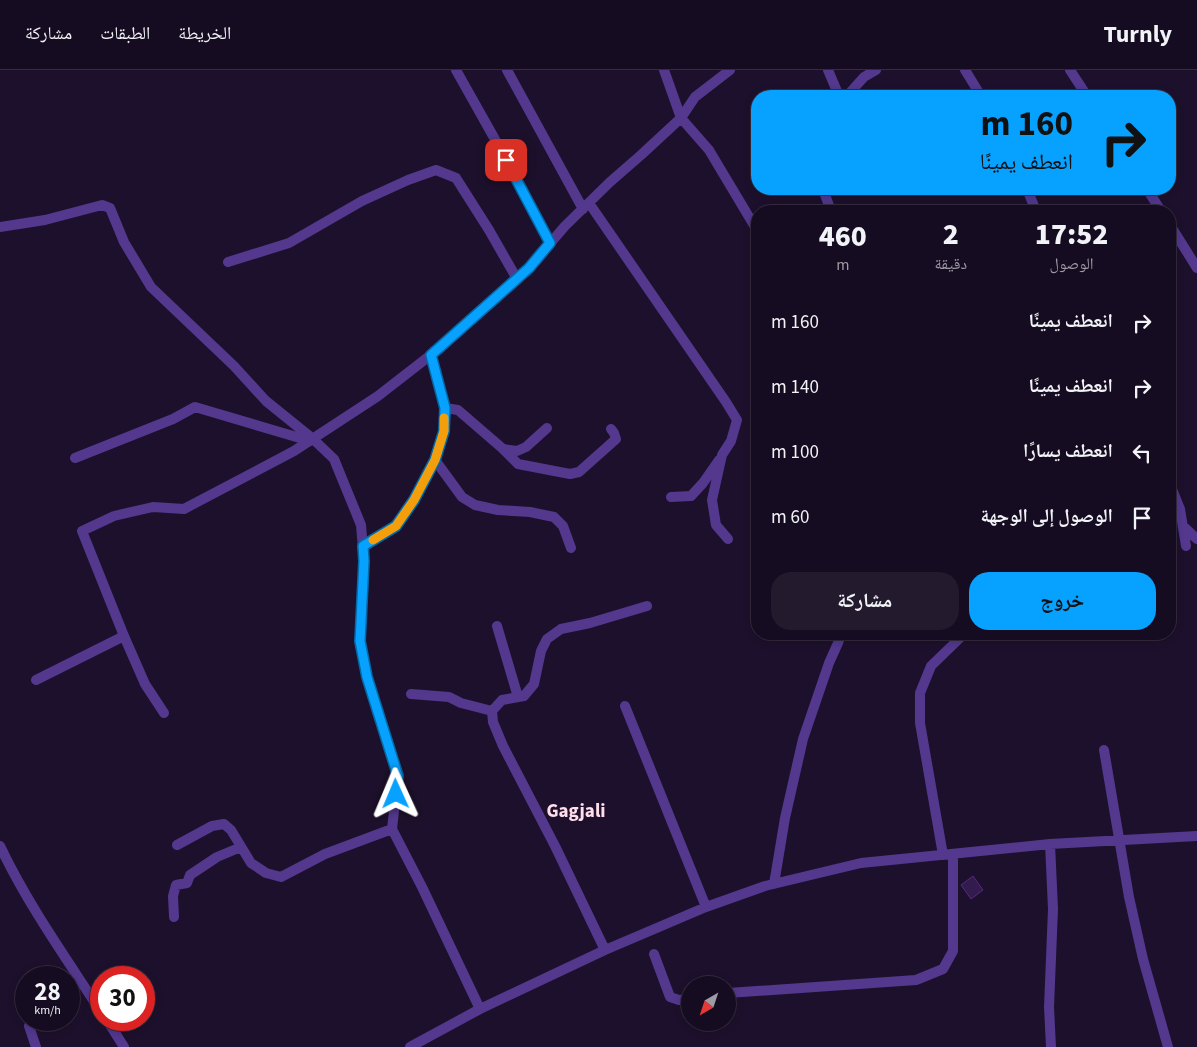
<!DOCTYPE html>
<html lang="ar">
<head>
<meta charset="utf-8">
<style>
  :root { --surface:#160c21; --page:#231a2e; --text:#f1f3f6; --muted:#9e9ba5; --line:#352c3f; --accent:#07a1ff }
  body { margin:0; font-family:"Source Sans 3","Noto Naskh Arabic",sans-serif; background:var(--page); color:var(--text); direction:rtl; height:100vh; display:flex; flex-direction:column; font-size:19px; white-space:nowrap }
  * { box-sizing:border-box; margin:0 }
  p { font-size:16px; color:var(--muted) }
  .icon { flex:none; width:28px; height:28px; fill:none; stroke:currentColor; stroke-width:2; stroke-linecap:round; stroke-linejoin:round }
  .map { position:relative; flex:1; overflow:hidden; direction:ltr }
  .details { position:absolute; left:751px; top:135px; width:425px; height:435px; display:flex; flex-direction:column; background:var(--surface); border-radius:20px; box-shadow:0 2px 8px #0003,0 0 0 1px var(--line); direction:rtl }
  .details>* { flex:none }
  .guide { position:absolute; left:751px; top:20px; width:425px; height:105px; border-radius:20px; box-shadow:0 2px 8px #0003,0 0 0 1px var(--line); direction:rtl; background:#07a1ff; color:#111; overflow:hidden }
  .needle { width:32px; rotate:219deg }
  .buttons { position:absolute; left:681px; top:906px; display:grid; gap:10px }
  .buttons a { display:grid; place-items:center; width:55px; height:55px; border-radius:50%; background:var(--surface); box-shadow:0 2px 8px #0003,0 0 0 1px var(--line); font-size:25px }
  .speed { position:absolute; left:15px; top:896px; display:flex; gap:10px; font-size:25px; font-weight:700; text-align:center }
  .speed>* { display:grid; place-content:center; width:65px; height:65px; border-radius:50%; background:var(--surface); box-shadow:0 2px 8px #0003,0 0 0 1px var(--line); line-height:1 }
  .speed small { font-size:12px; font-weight:400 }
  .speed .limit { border:8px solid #d22; background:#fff; color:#111 }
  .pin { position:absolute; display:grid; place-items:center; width:42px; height:42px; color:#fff; margin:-21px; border-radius:10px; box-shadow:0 2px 8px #0006 }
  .me { position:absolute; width:55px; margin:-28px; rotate:359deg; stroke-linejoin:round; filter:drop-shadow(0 0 4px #0008) }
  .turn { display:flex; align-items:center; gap:18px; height:105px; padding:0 20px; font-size:22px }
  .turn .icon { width:65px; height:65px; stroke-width:2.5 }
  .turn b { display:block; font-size:35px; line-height:42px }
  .eta { display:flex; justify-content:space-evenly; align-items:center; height:85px; text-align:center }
  .eta b { font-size:30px; font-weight:800; line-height:35px }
  .button { display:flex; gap:10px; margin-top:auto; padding:10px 20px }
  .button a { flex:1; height:58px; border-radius:20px; background:var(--accent); color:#111; font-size:20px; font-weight:800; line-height:58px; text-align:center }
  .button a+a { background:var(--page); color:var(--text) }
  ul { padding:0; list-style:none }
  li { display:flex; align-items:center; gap:15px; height:65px; padding:0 20px }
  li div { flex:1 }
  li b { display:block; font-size:19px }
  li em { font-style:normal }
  header { display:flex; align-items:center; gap:30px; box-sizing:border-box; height:70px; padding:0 25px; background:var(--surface); border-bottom:1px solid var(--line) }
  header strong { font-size:24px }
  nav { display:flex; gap:28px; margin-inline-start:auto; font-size:18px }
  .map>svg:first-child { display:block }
  .building { fill:#331b4e; stroke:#522b7b }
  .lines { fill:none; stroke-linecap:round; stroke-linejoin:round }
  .minor { stroke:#53388e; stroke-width:10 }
  .route-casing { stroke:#0569a6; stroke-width:12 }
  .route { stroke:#07a1ff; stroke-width:9 }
  .slow { stroke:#f59e0b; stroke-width:9 }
  .labels { text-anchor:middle; stroke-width:5; stroke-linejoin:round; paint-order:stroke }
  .district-label { font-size:19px; font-weight:bold; fill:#ffdde9; stroke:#1d102c }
</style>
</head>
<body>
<header>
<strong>Turnly</strong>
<nav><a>الخريطة</a><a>الطبقات</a><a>مشاركة</a></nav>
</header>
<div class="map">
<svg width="1197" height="977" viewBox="0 0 1197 977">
  <rect width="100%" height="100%" fill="#1d102c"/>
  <path class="building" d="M973,806L983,820L971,829L961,815Z"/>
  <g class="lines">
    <path class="minor" d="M456,0L497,73L550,173
      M507,0L583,139
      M664,0L681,48L709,80L758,162
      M828,0L839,26
      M965,0L981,26
      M1070,0L1087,26
      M847,26L864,7L876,0
      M824,119V122L831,141
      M1027,119L1036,141
      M1147,119L1161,141
      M589,133L726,332L737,350L731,371L722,385L712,430L716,455L728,469
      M1170,155L1197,198
      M0,157L45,150L102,135L110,138L124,172L151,217L234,296L266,331L313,369L334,389L361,455L364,491L360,571L367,607L398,706L392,759L422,817L480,939
      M228,192L289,173L362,131L408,110L436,100L456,108L489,160L517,209
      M445,338L458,340L502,378L518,394L570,404L579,402L616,369L614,363L611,359
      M503,379L517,381L526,377L547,358
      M75,388L173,349L195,337L310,371
      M435,390L462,427L475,435L498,440L530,442L554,447L563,456L571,478
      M1170,414L1180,439L1186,476
      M671,427L691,426L703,413L719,390
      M1183,456L1197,469
      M363,476L396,456L414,430L435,390L444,361L445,338L431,285
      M497,556L518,627
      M36,610L124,566
      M411,624L449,627L461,633L492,641
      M625,636L706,837
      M164,643L145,614L124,566L82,461L114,446L153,437L184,439L294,381L378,326L441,277L509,215L529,198L565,156L610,112L641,85L681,48L695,27L730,0
      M1104,680L1129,827L1143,889L1168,977
      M1050,774L1053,839L1049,937L1051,977
      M177,775L212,756L224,754L231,760L251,793L266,803L281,807L325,784L392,759
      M0,776C28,835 66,888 101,942
      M943,785L920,653V623L931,596L964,564
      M774,814L785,748L803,669L829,593L838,573L841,564
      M174,847L173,826L176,815L187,813L190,805L217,787L241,777
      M605,880L555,776L503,676L493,652L492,641L502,630L524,626L534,614L541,581L547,569L561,559L590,553L647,536
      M654,884L670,927L679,930L690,929
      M728,923L916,910L943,899L953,881V784
      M107,950L124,977
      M29,956L36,977
      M410,977L480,939L605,880L706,837L765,816L861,793L1050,774L1197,766"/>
  </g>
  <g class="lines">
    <defs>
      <path id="route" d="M396,724L398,706L367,607L360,571L364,491L363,476L396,456L414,430L435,390L444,361L445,338L431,285L529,198L550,173L506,90"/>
    </defs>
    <use href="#route" class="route-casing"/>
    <use href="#route" class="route"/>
    <path class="slow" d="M373,470L396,456L414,430L435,390L444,361V348"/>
  </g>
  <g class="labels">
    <g class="district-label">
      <text x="576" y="747">Gagjali</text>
    </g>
  </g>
</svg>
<div class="buttons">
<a><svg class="needle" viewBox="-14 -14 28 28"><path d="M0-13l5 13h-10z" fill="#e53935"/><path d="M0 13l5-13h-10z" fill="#9e9ba5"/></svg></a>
</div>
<div class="speed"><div>28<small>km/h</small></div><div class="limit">30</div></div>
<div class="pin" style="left:506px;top:90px;background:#d93025"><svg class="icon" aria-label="arrive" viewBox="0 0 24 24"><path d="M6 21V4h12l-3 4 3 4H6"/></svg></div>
<svg class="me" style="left:396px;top:724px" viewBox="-20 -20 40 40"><path d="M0-17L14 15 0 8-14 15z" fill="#07a1ff" stroke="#fff" stroke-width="4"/></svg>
<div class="guide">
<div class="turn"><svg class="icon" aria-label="right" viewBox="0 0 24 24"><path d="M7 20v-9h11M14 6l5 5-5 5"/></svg><div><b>160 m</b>انعطف يمينًا</div></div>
</div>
<section class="details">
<div class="eta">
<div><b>17:52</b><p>الوصول</p></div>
<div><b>2</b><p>دقيقة</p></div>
<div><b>460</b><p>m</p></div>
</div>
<ul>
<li><svg class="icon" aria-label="right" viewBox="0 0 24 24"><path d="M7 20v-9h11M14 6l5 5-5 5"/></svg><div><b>انعطف يمينًا</b></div><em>160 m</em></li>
<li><svg class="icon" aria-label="right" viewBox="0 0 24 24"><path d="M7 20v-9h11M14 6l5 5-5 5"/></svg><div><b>انعطف يمينًا</b></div><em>140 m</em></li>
<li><svg class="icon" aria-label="left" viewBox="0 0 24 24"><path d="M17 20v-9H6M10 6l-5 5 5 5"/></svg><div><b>انعطف يسارًا</b></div><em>100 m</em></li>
<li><svg class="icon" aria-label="arrive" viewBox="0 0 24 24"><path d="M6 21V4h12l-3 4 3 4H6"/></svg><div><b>الوصول إلى الوجهة</b></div><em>60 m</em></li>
</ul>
<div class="button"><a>خروج</a><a>مشاركة</a></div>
</section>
</div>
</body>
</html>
